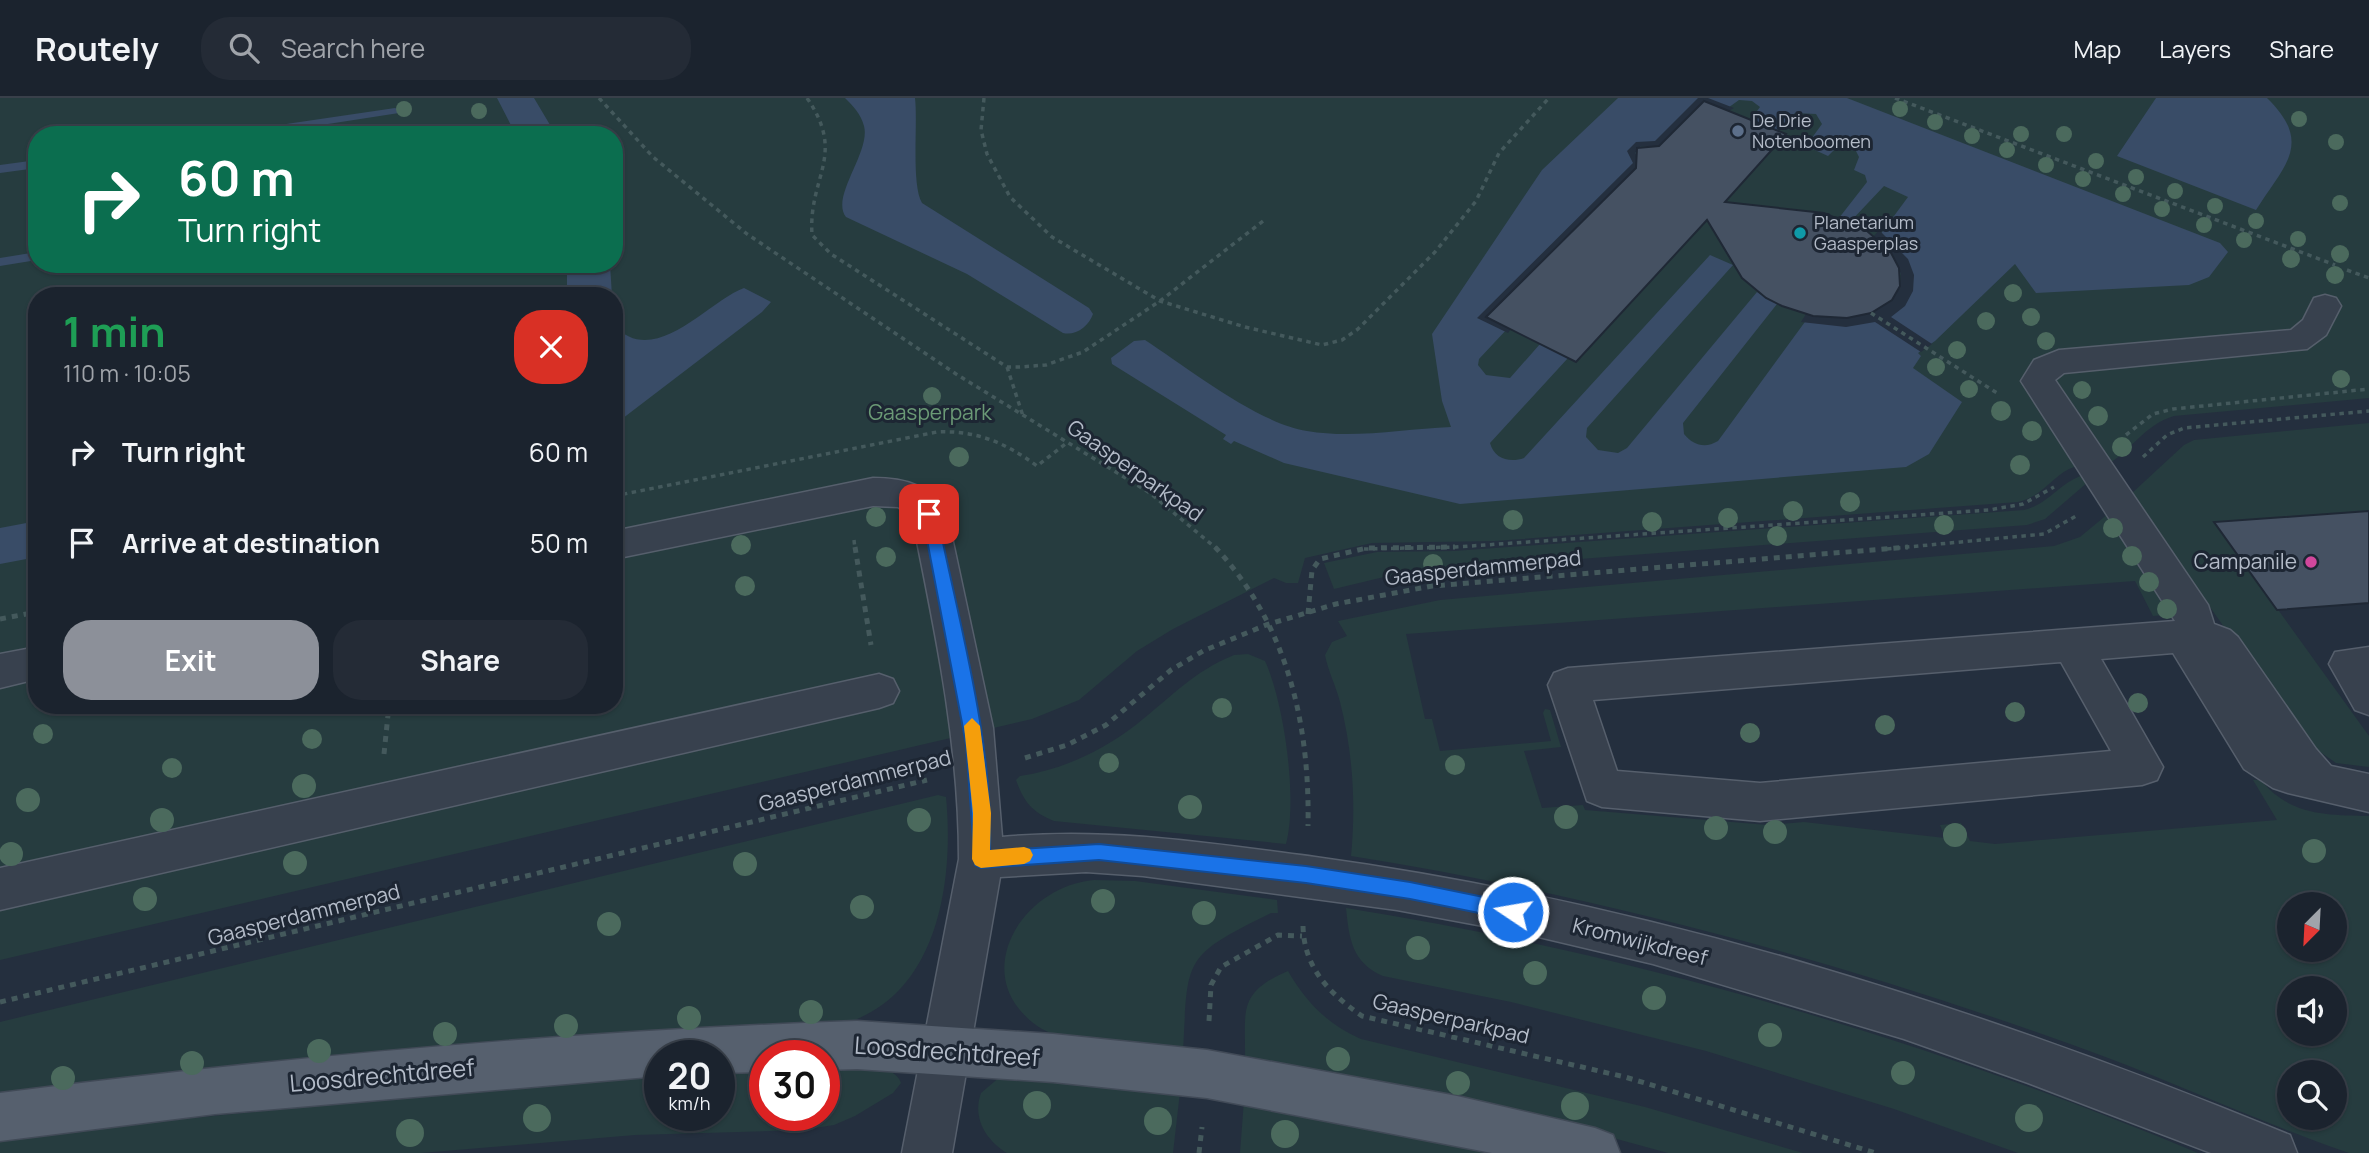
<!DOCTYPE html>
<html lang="en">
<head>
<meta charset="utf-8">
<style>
  :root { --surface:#1b232e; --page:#242b36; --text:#f1f3f6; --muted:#a0a4aa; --line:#39404a; --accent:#8c9099 }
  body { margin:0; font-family:Manrope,sans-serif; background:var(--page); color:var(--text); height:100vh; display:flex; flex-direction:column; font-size:26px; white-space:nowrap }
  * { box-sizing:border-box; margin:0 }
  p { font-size:23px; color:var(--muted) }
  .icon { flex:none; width:38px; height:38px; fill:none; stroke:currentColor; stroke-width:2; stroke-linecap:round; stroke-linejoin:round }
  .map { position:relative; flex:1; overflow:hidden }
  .details { position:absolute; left:28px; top:189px; width:595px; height:427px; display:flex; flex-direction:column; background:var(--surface); border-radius:28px; box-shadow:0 2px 5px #0004,0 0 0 2px var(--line) }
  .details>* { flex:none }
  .guide { position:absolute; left:28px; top:28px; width:595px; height:147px; border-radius:28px; box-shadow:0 2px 5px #0004,0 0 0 2px var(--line); background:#0b6e4f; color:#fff; overflow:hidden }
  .needle { width:46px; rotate:204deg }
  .buttons { position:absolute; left:2277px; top:794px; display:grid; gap:14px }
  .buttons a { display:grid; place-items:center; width:70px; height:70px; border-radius:50%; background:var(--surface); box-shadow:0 2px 5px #0004,0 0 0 2px var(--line); font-size:35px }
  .speed { position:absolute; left:644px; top:942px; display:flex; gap:14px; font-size:35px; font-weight:700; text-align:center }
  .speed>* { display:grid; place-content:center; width:91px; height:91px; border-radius:50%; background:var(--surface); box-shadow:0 2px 5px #0004,0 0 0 2px var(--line); line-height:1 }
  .speed small { font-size:18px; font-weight:400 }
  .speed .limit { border:10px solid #d22; background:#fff; color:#111 }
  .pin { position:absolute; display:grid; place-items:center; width:60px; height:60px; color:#fff; margin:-30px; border-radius:14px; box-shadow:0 4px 10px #0006 }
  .me { position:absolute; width:77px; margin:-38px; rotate:282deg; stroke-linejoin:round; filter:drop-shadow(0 0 5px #0008) }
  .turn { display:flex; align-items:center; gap:24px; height:147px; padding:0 35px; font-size:32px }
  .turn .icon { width:91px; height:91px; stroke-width:2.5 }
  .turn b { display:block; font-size:49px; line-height:60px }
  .round { display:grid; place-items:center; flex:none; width:74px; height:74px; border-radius:28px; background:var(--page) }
  .head { display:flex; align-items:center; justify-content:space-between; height:119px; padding:0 35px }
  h1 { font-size:42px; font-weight:700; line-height:52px; color:#1e9e55 }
  .button { display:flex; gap:14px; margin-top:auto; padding:14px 35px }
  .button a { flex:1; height:80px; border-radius:28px; background:var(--accent); color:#fff; font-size:28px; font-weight:700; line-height:80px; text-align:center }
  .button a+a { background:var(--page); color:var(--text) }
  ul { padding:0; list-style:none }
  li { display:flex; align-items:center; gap:21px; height:91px; padding:0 35px }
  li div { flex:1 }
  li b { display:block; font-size:26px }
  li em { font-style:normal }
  header { display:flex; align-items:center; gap:42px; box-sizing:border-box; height:98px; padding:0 35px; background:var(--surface); border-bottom:2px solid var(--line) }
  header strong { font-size:33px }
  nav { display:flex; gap:38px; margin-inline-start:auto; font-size:24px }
  .search { width:490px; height:63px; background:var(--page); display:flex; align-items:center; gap:18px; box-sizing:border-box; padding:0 24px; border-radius:28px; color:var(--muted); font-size:26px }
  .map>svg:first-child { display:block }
  .green { fill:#263c3f; fill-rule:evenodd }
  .water { fill:#394c67; fill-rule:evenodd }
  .pier { fill:#242f3e }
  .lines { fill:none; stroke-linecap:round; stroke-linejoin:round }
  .stream { fill:#394c67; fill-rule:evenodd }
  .building { fill:#455162; stroke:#1f2835; stroke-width:2 }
  .minor-casing { stroke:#565f6c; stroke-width:3 }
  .major-casing { stroke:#414a57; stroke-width:3 }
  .path-far1 { stroke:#44595c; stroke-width:3.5; stroke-dasharray:4.5 4.5; stroke-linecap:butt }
  .path { stroke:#44595c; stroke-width:5; stroke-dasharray:6 6; stroke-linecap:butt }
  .minor { fill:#38414e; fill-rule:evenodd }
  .major { fill:#56606e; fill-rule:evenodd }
  .tree { fill:#4b6a5d }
  .route { fill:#1a73e8; stroke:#114b97; stroke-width:2 }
  .slow { fill:#f59e0b }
  .service-dot { fill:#5c6f8a; stroke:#1d2633; stroke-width:2.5 }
  .culture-dot { fill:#0f9aa8; stroke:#1d2633; stroke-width:2.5 }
  .hotel-dot { fill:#d1479c; stroke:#1d2633; stroke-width:2.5 }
  .labels { text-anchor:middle; stroke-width:6; stroke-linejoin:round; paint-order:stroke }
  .far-poi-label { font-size:18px; fill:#b4bcc9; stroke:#1d2633; text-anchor:start }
  .park-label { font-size:21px; fill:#6b9a76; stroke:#1d2633 }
  .street-label { font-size:21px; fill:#b4bcc9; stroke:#1d2633 }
  .poi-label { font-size:21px; fill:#b4bcc9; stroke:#1d2633; text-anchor:end }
  .near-street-label { font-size:24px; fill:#b4bcc9; stroke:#1d2633 }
</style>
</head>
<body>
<header>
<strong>Routely</strong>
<div class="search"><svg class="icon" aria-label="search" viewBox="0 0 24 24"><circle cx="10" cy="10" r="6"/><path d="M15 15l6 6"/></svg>Search here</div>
<nav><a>Map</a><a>Layers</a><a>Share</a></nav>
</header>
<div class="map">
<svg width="2369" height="1055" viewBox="0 0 2369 1055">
  <rect width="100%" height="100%" fill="#242f3e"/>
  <path class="green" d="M0,0H2369V300L2174,318C2143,327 2127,358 2107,366C2094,370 2081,365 2069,371C2050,381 2041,399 2018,404L1495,443L1372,445L1305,460L1298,485H1286L1274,480L1173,531L1137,553L1079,602L1032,621L0,862ZM37,37H614V166H37ZM37,198H614V607H37Z
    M2369,325V413L2215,424L2369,638V669L2336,665L2303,642L2131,396L2184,347L2194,342Z
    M2084,377L2088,384L2045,421L2027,427L1449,471L1384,479L1334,491L1324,465L1377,454L1454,453L2024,412C2049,406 2060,384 2084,377Z
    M2109,415L2175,516L2153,518L2135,483L1406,536L1425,621H1432L1440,653L1551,643L1543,615L1545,611L1550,612L1561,649L1524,653L1542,710L1583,707L1585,712L1768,727L1804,724L1945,740L1940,727L1961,725L1970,743L1995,746L2277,722L2253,682H2261C2290,718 2327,717 2369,718V1055H2349C2256,1023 2166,980 2073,947C1838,863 1597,797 1351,758C1356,707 1353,654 1340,604C1336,588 1328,573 1325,557L1332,544L1347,538L1338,523L1440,502L2054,448L2080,439ZM2289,807H2334V852H2289ZM2289,891H2334V936H2289ZM2289,975H2334V1020H2289Z
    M1234,557L1248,556L1265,563C1284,604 1298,702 1286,746L1054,723C1032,714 1024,704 1016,682L1020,678C1062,672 1104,652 1137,626C1170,600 1194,573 1234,557Z
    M938,697L946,699C954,781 939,894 849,924L0,1002V924Z
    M1094,782L1135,783L1277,802L1278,815H1271C1182,859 1188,859 1183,955C1149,951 1069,947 1042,931C965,883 1018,789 1094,782Z
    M1346,810C1635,856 1928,942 2198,1055H2018L1894,1011L1706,953L1511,904L1383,878C1352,865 1349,840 1346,810Z
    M1288,873C1306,904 1327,926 1361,941L1645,1009L1803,1055H1668L1562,1026L1245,964C1246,914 1236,895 1288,873Z
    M824,964C844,966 896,964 901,985L893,995L855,1018L834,1027L802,1032L635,1037L421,1055H0V1039L660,974V1017H719V971L765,968V1017H824Z
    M1001,978L1180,994L1173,1055H1007C986,1042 972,1020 981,995Z
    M1244,1002L1509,1055H1240Z"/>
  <path class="water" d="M497,0H534L556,37H516Z
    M845,0H915C918,26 911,86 922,105L1089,210L1093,216C1089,228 1076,238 1063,235L967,176L846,119C830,99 871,54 864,28C861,16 853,8 845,0Z
    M1618,0H1847L2220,145L2228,154L2209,179L2189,187L2036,195L2015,166L1935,243L1918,255L1921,258L1913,270L1962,304L1929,356L1906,369L1460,406L1284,365L1234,343L1231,346L1223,341L1226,337L1112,266L1111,260L1134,243L1145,242C1188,270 1257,325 1307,333C1353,341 1404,331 1451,329L1442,303L1432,236L1542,72ZM1739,2L1752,3L1760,9L1751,21L1777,32L1795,15L1816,16L1822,26L1806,48L1828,58L1837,49L1856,53L1859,59L1854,72L1865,77L1867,84L1839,120L1850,124L1884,88L1908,99L1877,141C1941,198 1864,227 1810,217L1718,343C1705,351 1693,347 1684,336L1683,325L1777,206L1757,194L1627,350L1618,355L1598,352L1586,339L1587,330L1733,167L1710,157L1524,360C1510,365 1494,361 1490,345L1568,260L1540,246L1510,280L1486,277L1478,267L1479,261L1508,230L1486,218L1642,64L1635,55L1641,48L1657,49L1704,3L1725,12Z
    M2156,0H2267C2314,46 2284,67 2256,112L2117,58Z
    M567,166H610L612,198H567Z
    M744,190L771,204L762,214L614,327V227C654,272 708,203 744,190Z
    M37,423V459L0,466V430Z"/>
  <path class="pier" d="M1698,0H1708L1734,10L1729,13L1704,3L1657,49L1641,48L1635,55L1642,64L1487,218L1511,231L1508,235L1477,220L1633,65L1627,53L1636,44L1655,43Z
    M1879,132L1908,161L1914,177L1913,193L1905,208L1891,219L1932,246L1921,254L1875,224L1846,229L1801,224L1806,216L1838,220L1866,216L1892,202L1900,189L1901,176L1890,153L1874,138Z"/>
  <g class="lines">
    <path class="stream" d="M395,10L401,13L399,15L257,37H226L232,34Z
      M37,62V70L0,75V67Z
      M37,154V162L0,168V160Z"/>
  </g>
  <path class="building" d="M1704,3L1786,36L1725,104L1824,115L1867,133L1890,153L1899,170L1900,188L1892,202L1871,215L1847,220L1813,218L1782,208L1766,200L1742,180L1707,122L1576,264L1486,219L1636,70L1637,50L1659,48Z
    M2369,413V505L2277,512L2214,424Z"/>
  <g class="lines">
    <defs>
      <path id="minor" d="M2325,197L2336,200L2341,208L2326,237L2307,251L2064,275L2055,282L2208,507L2214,526L2230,532L2238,539L2316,651L2331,668L2369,676V714L2288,695L2273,690L2244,671L2173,555L2101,561L2163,669L2157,682L2142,687L1760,723L1602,709L1587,703L1548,587L1554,575L1568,570L2175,523L2021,283L2034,262L2059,252L2291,232L2303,222L2314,200ZM2061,564L2111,653L1760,685L1617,673L1593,602Z
        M873,380C905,380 931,387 947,416L993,630L1002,739C1110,729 1208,745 1315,759C1651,805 1976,908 2290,1037L2297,1055H2211L2028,985L1904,941L1653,866L1526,836L1397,812L1143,778L1086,774L1000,779L952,1055H902L959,761C959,644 935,533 912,419L898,409L873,408L614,461V433Z
        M37,549V581L0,590V556Z
        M2369,549V617L2355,612L2329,566L2335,554Z
        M879,576L893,581L899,593L893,605L879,610L0,812V770Z"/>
      <path id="major" d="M857,923L1053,936L1207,952L1457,998L1595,1030L1613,1037L1620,1055H1492L1207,1000L1053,984L857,971L824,972V957H765V974L719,975V957H660V978L215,1016L0,1043V995C285,959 570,933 857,923Z"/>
    </defs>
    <use href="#minor" class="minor-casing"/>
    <use href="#major" class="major-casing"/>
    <path class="path-far1" d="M599,0L653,59L747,136L956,276L1150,395L1217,451
      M807,0C847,58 808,78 812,137L831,156L1007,269H1020L1046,267L1083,254L1160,203L1263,123
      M984,0L981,32L987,56L1010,99L1052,139L1160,203L1245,229L1322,247L1342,242L1358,231L1435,154L1476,103L1499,55L1549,0
      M1895,0L2335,167
      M2347,172L2369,180
      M1871,215L1997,295
      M1007,269L1023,318
      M2126,337L2153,316L2173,311L2369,291
      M2143,359L2167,337L2184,330L2369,313
      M614,398L937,334C976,332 1006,345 1037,368L1068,344
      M854,442L855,451
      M1364,451L1456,449L1989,412L2023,406L2054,389
      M1887,451L2044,436L2076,418"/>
    <path class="path" d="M855,449L871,547
      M1215,449C1287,526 1310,625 1308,728
      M1308,516L1312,472L1320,461L1367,450L1455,449
      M0,521L37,514
      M384,656L389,607
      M1025,660L1067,647L1106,627L1171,572L1203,553L1266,527L1336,506L1432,488L1908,449
      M1303,828C1304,870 1329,895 1362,918L1625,979L1876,1055
      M0,904L927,682
      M1209,923L1211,887L1221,869L1278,837L1302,838
      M1199,1055L1202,1029"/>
    <use href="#minor" class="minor"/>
    <use href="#major" class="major"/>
  </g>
  <g class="tree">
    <circle cx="404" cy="11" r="8"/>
    <circle cx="1900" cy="11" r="8"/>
    <circle cx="479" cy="13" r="8"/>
    <circle cx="2299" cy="21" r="8"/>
    <circle cx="1935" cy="24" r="8"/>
    <circle cx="2021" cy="36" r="8"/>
    <circle cx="2064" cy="36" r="8"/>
    <circle cx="1972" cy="38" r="8"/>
    <circle cx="2336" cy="44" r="8"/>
    <circle cx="2007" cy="52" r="8"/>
    <circle cx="2096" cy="63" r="8"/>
    <circle cx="2046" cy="67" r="8"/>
    <circle cx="2136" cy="79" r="8"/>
    <circle cx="2083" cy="81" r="8"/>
    <circle cx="2175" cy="93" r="8"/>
    <circle cx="2123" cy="96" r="8"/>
    <circle cx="2340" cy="105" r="8"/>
    <circle cx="2215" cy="108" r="8"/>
    <circle cx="2162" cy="111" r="8"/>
    <circle cx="2256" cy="123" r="8"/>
    <circle cx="2204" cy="127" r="8"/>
    <circle cx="2298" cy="141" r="8"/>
    <circle cx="2244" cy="142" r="8"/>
    <circle cx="2340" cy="156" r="9"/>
    <circle cx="2291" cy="161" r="9"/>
    <circle cx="2335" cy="177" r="9"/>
    <circle cx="2013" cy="195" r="9"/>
    <circle cx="2031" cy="219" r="9"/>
    <circle cx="1986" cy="223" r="9"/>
    <circle cx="2046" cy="243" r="9"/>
    <circle cx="1957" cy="252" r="9"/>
    <circle cx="1936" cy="269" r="9"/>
    <circle cx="2341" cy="281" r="9"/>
    <circle cx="1969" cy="291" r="9"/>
    <circle cx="2082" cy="292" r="9"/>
    <circle cx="932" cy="298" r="9"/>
    <circle cx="2001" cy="313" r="10"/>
    <circle cx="2098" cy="318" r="10"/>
    <circle cx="2032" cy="333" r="10"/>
    <circle cx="2122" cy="349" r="10"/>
    <circle cx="959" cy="359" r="10"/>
    <circle cx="2020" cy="367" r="10"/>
    <circle cx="1850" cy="404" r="10"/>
    <circle cx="1793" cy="413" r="10"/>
    <circle cx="876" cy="419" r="10"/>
    <circle cx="1728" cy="420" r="10"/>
    <circle cx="1513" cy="422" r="10"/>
    <circle cx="1652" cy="424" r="10"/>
    <circle cx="1944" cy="427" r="10"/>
    <circle cx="2113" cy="430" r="10"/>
    <circle cx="1777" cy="438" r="10"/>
    <circle cx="741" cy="447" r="10"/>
    <circle cx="2132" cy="458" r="10"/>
    <circle cx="886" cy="459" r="10"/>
    <circle cx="1433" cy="466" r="10"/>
    <circle cx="2149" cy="484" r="10"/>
    <circle cx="745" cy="488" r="10"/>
    <circle cx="2167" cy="511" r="10"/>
    <circle cx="2138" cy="605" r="10"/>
    <circle cx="1222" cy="610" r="10"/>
    <circle cx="2015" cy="614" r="10"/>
    <circle cx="1885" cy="627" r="10"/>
    <circle cx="1750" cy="635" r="10"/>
    <circle cx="43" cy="636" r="10"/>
    <circle cx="312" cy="641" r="10"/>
    <circle cx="1109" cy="665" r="10"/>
    <circle cx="1455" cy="667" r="10"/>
    <circle cx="172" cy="670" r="10"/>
    <circle cx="304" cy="688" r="12"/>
    <circle cx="28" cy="702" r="12"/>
    <circle cx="1190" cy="709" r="12"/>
    <circle cx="1566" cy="719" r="12"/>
    <circle cx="162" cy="722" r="12"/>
    <circle cx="919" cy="722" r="12"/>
    <circle cx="1716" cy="730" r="12"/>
    <circle cx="1775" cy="734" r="12"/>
    <circle cx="1955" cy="737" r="12"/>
    <circle cx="2314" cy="753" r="12"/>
    <circle cx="11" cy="756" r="12"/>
    <circle cx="295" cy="765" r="12"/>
    <circle cx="745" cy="766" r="12"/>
    <circle cx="145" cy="801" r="12"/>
    <circle cx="1103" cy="803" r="12"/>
    <circle cx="862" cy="809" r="12"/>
    <circle cx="1204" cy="815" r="12"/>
    <circle cx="609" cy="826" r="12"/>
    <circle cx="1418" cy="850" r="12"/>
    <circle cx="1535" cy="875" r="12"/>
    <circle cx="1654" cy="900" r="12"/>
    <circle cx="811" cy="914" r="12"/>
    <circle cx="689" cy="920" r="12"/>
    <circle cx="566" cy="928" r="12"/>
    <circle cx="445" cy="936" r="12"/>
    <circle cx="1770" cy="937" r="12"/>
    <circle cx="319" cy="953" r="12"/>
    <circle cx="1338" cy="961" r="12"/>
    <circle cx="192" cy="965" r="12"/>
    <circle cx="1903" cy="975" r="12"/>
    <circle cx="63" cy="980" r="12"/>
    <circle cx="1458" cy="985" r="12"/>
    <circle cx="1037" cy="1007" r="14"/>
    <circle cx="1575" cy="1008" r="14"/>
    <circle cx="537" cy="1020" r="14"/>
    <circle cx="2029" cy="1020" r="14"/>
    <circle cx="1158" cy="1023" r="14"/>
    <circle cx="410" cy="1035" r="14"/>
    <circle cx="1285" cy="1036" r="14"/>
  </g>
  <path class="route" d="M929,411L937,416C959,526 993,640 990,753L1099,746L1306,768L1410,784L1513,805L1520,807L1522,814L1520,820L1513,822L1410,801L1306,785L1099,762L981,770L975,767L966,646L922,416Z"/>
  <path class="slow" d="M972,620L980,628L991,715L990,752L1024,749L1030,751L1033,757L1030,763L1024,766L981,770L975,767L972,761L973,715L964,628Z"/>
  <circle class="service-dot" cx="1738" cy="33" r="7"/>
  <circle class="culture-dot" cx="1800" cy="135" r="7"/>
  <circle class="hotel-dot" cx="2311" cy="464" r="7"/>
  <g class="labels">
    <g class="far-poi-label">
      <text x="1752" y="29">De Drie<tspan x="1752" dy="21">Notenboomen</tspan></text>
      <text x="1814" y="131">Planetarium<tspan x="1814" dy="21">Gaasperplas</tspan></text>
    </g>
    <g class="park-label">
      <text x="930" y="322">Gaasperpark</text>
    </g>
    <g class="street-label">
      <text transform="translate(1135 373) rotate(35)" y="7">Gaasperparkpad</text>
      <text transform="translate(1483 470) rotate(-6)" y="7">Gaasperdammerpad</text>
      <text transform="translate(855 683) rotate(-14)" y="7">Gaasperdammerpad</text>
      <text transform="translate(304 817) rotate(-14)" y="7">Gaasperdammerpad</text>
      <text transform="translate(1640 844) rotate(14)" y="7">Kromwijkdreef</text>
      <text transform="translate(1451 921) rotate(13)" y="7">Gaasperparkpad</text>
    </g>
    <g class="poi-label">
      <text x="2297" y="471">Campanile</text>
    </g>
    <g class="near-street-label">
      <text transform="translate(947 954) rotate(4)" y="8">Loosdrechtdreef</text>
      <text transform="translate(382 978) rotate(-5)" y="8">Loosdrechtdreef</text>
    </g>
  </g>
</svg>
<div class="buttons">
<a><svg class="needle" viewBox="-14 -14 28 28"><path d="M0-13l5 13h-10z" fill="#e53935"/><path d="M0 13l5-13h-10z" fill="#a0a4aa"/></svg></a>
<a><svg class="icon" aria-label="sound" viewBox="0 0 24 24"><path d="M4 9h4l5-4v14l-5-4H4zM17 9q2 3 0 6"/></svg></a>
<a><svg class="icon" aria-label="search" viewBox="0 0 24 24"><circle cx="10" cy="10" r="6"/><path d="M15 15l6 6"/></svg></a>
</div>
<div class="speed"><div>20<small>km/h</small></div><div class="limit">30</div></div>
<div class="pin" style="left:929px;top:416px;background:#d93025"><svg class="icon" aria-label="arrive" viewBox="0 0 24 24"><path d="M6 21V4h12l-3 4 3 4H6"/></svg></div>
<svg class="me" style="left:1513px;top:814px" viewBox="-20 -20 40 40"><circle r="17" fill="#1a73e8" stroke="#fff" stroke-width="3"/><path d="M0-11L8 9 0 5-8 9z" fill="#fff"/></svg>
<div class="guide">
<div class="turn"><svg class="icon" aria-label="right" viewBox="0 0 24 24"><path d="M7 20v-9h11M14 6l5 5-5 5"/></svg><div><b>60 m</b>Turn right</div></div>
</div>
<section class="details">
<div class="head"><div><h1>1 min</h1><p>110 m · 10:05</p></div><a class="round" style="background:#d93025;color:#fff"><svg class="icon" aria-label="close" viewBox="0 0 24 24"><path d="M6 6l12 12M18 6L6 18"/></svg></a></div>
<ul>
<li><svg class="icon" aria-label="right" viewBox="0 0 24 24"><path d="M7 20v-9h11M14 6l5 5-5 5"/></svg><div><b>Turn right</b></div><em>60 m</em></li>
<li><svg class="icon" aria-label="arrive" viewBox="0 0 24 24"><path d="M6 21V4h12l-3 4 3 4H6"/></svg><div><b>Arrive at destination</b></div><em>50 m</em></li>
</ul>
<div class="button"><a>Exit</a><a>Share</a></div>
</section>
</div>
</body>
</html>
